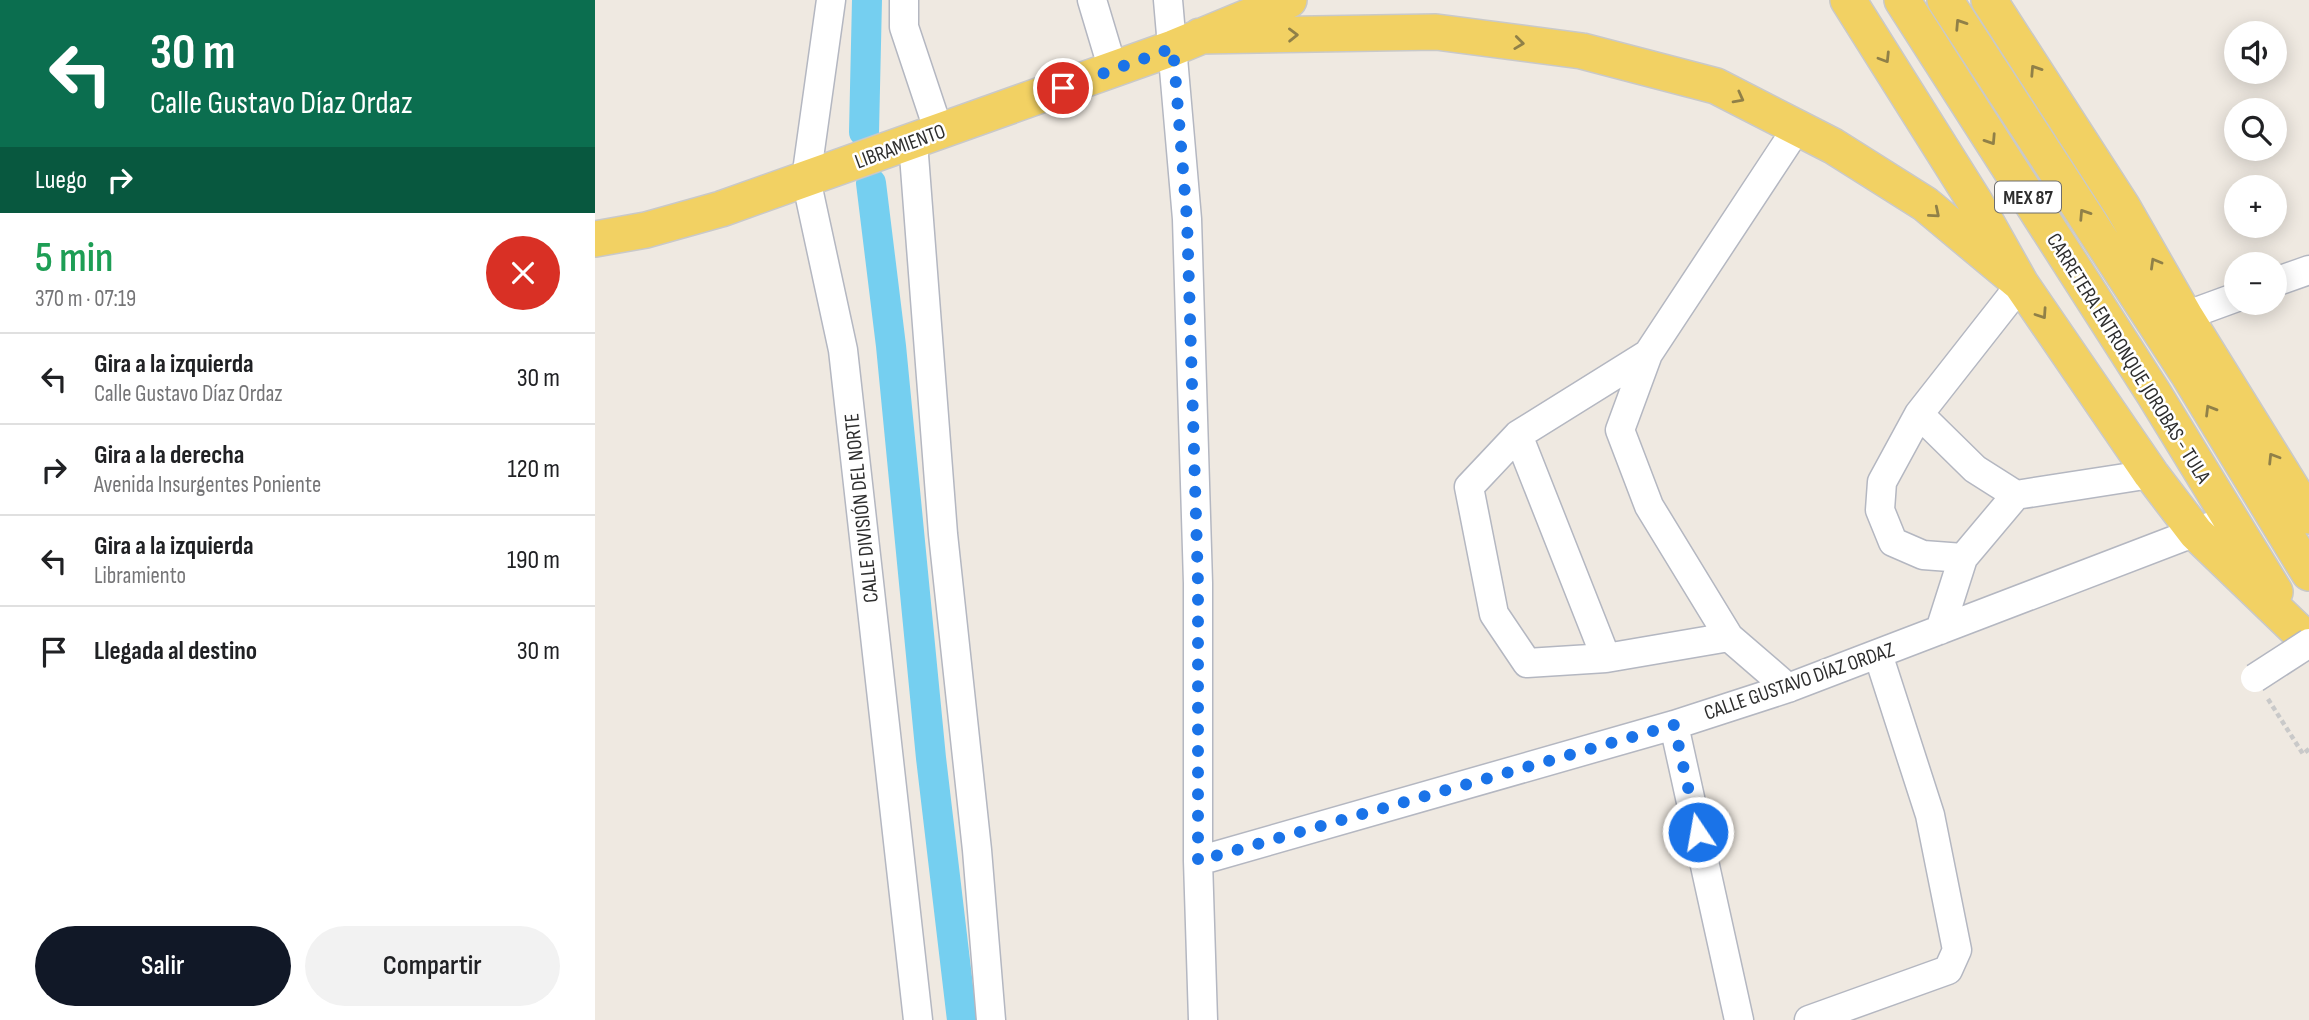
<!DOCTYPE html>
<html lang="es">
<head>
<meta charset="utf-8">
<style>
  :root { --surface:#fff; --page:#f2f2f2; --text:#202124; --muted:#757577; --line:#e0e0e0; --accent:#111827 }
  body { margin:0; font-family:"Sofia Sans Condensed",sans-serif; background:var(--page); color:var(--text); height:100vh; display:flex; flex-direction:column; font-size:26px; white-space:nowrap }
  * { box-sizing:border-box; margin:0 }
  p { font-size:23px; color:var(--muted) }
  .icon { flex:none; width:38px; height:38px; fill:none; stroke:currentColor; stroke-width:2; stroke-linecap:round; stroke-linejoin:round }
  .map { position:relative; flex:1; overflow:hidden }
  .details { display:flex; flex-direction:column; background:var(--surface); width:595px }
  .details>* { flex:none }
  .top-card { background:#0b6e4f; color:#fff; overflow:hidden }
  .fabs { position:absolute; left:1629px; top:21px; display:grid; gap:14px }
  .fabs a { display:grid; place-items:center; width:63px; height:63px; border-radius:50%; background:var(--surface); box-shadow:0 4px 18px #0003; font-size:35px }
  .pin { position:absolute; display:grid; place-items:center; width:60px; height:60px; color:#fff; margin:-30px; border:4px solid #fff; border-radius:50%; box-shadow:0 2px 7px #0007 }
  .me { position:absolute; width:77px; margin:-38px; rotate:348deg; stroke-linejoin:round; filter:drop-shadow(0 0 5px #0008) }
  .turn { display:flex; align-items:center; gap:24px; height:147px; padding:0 35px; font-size:32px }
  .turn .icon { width:91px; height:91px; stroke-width:2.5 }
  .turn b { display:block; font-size:49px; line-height:60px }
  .then { display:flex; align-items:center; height:66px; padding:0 35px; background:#0003; gap:14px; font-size:26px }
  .round { display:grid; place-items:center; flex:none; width:74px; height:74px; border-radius:37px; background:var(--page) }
  .head { display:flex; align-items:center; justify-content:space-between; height:119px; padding:0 35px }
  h1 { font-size:42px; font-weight:600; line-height:52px; color:#1e9e55 }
  .cta { display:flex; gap:14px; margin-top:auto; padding:14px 35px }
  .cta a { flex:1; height:80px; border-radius:42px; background:var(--accent); color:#fff; font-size:28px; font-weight:600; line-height:80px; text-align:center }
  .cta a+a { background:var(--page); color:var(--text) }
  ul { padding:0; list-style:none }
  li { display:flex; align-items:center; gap:21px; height:91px; padding:0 35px; border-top:2px solid var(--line) }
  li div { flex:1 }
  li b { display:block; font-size:26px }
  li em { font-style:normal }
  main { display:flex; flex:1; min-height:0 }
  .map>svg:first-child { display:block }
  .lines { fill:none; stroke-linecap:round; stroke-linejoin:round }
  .canal { stroke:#75cff0; stroke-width:30 }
  .minor-casing { stroke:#b4b7c1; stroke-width:31 }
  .major-casing { stroke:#c9c9c9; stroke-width:38 }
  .path { stroke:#c9c9c9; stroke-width:4.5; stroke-dasharray:5 3.5; stroke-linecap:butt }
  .minor { stroke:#fff; stroke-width:28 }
  .major { stroke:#f2d163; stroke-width:35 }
  .minor-bridge-casing { stroke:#b4b7c1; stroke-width:31; stroke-linecap:butt }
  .minor-bridge { stroke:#fff; stroke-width:28 }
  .oneway { stroke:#908048 }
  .route { stroke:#1a73e8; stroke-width:12; stroke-dasharray:0 21.6 }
  .labels { text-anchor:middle; stroke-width:5; stroke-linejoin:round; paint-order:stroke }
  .shield { fill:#fff; stroke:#6d6d6d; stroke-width:2 }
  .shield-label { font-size:19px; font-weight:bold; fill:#2e2e2e }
  .street-label { font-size:21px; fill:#2e2e2e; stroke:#fff }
</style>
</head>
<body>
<main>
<section class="details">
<div class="top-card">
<div class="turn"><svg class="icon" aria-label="left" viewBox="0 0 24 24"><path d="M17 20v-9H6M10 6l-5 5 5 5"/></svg><div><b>30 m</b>Calle Gustavo Díaz Ordaz</div></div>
<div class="then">Luego<svg class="icon" aria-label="right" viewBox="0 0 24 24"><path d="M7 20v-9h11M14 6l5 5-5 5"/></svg></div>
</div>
<div class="head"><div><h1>5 min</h1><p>370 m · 07:19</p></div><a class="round" style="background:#d93025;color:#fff"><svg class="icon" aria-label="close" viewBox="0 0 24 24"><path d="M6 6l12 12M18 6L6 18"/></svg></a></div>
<ul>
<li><svg class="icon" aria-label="left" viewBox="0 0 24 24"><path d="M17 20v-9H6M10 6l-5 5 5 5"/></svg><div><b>Gira a la izquierda</b><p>Calle Gustavo Díaz Ordaz</p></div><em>30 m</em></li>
<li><svg class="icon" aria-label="right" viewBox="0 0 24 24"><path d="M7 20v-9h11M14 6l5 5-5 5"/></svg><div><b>Gira a la derecha</b><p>Avenida Insurgentes Poniente</p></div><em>120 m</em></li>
<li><svg class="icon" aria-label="left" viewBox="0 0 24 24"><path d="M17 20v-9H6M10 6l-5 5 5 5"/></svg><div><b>Gira a la izquierda</b><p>Libramiento</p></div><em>190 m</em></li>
<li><svg class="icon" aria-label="arrive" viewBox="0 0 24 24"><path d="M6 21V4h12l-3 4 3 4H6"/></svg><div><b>Llegada al destino</b></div><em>30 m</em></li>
</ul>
<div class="cta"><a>Salir</a><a>Compartir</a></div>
</section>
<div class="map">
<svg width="1714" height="1020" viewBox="0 0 1714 1020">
  <rect width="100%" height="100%" fill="#efe9e1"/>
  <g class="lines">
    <path class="canal" d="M269,132L272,0
      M276,183L296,346L336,758L367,1020"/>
    <defs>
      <path id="minor" d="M236,0L211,179L248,350L323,1020
        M309,0V27L344,132
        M497,0L518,70
        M573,0L592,219L603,583V861L608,1020
        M318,142L348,534L382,850L396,1020
        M1680,282L1714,270
        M1590,316L1642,297
        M1053,354L923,435L874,487L899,614L932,663L1011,658L1134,637
        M1324,414L1380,469L1421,495L1556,474
        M923,435L1011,658
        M1368,558L1328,555L1298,542L1285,510L1287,482L1324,414L1426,284
        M1345,630L1368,558L1421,495
        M1193,688L1134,637L1054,506L1025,430L1053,354L1202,128
        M1079,725L1144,1020
        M603,861L1079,725L1193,688L1619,525
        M1214,1020L1353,970L1362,950L1335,815L1283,654"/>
      <path id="major" d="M1253,0L1380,202L1426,284L1556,474L1601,533L1705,633
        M1307,0L1559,394L1680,592
        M1350,0L1593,374L1714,573
        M1394,0L1527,206L1590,316L1714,516
        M605,36L841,32L987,51L1121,86L1238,146L1330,204L1426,284
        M0,239L51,230L126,209L578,48L694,0"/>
    </defs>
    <use href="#minor" class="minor-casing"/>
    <use href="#major" class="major-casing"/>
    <path class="path" d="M1673,699L1708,754L1714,749"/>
    <use href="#minor" class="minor"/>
    <use href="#major" class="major"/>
    <defs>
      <path id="minor-bridge" d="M1660,678L1714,643"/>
    </defs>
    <use href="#minor-bridge" class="minor-bridge-casing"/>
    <use href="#minor-bridge" class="minor-bridge"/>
  </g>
  <defs><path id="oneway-chevron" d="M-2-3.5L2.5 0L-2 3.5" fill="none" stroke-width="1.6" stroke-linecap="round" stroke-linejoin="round" transform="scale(1.75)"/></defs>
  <g class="oneway">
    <use href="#oneway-chevron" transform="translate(1365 24) rotate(-123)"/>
    <use href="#oneway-chevron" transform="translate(698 35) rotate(-1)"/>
    <use href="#oneway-chevron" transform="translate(924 43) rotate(7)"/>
    <use href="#oneway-chevron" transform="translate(1290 58) rotate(58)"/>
    <use href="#oneway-chevron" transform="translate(1440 70) rotate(-123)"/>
    <use href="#oneway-chevron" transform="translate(1144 98) rotate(28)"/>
    <use href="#oneway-chevron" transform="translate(1396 140) rotate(57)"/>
    <use href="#oneway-chevron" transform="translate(1340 213) rotate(40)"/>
    <use href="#oneway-chevron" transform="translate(1489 214) rotate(-123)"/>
    <use href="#oneway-chevron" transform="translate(1560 263) rotate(-120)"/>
    <use href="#oneway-chevron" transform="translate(1447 314) rotate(56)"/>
    <use href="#oneway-chevron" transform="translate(1615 410) rotate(-121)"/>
    <use href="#oneway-chevron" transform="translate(1678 458) rotate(-122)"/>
  </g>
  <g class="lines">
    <path class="route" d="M468,88L578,48L592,219L603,583V861L1079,725L1103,832"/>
  </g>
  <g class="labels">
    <rect class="shield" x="1400" y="181.5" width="66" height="31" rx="5"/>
    <g class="shield-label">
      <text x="1433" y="204">MEX 87</text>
    </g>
    <g class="street-label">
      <text transform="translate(305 146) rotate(-20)" y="7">LIBRAMIENTO</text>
      <text transform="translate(1534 358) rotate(58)" y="7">CARRETERA ENTRONQUE JOROBAS - TULA</text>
      <text transform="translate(266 508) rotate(-96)" y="7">CALLE DIVISIÓN DEL NORTE</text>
      <text transform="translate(1204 681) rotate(-19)" y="7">CALLE GUSTAVO DÍAZ ORDAZ</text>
    </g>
  </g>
</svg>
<div class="fabs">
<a><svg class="icon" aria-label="sound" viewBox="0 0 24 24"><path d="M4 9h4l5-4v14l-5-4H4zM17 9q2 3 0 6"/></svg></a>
<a><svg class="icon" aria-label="search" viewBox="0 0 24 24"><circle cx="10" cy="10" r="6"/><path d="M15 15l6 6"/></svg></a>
<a>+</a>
<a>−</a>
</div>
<div class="pin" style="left:468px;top:88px;background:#d93025"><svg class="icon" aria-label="arrive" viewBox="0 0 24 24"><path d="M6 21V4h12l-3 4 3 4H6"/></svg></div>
<svg class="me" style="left:1103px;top:832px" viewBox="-20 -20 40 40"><circle r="17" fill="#1a73e8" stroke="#fff" stroke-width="3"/><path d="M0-11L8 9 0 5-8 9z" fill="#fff"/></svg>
</div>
</main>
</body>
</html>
